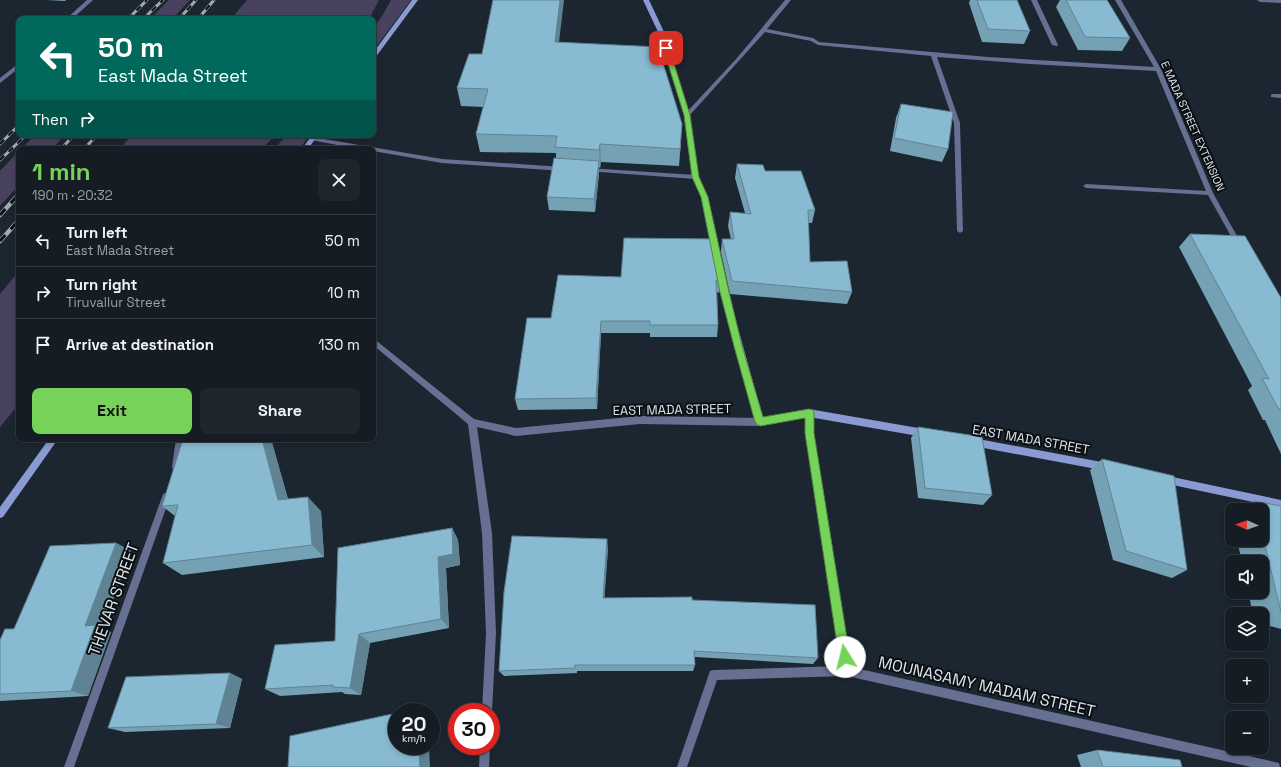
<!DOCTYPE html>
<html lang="en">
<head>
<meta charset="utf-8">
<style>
  :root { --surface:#151c24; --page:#1e252c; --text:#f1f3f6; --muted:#9da1a6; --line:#343a41; --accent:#77d25a }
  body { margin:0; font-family:"Space Grotesk",sans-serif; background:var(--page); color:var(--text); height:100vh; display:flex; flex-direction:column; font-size:15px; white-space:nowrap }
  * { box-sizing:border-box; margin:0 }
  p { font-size:13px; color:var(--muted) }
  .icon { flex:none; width:22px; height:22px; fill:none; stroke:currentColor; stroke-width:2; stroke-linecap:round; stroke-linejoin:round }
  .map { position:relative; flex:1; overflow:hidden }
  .drawer { position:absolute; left:16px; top:146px; width:360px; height:296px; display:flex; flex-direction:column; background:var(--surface); border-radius:8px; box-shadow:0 2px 6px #0003,0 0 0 1px var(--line) }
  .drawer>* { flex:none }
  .top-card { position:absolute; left:16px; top:16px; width:360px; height:122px; border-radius:8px; box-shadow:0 2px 6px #0003,0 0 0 1px var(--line); background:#00695c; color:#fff; overflow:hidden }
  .needle { width:26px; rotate:272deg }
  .buttons { position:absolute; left:1225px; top:503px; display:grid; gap:8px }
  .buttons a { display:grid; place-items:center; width:44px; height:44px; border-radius:8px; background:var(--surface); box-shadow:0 2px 6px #0003,0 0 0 1px var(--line); font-size:20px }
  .speed { position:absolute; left:388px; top:703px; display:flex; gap:8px; font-size:20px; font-weight:700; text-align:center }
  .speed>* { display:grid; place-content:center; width:52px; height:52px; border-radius:50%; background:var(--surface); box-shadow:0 2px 6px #0003,0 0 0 1px var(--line); line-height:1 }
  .speed small { font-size:10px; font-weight:400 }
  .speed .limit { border:6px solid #d22; background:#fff; color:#111 }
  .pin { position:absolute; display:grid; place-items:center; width:34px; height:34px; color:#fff; margin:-17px; border-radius:8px; box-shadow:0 2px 6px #0006 }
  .me { position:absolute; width:44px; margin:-22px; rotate:351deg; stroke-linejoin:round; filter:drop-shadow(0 0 3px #0008) }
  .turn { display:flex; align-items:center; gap:14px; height:84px; padding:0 16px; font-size:18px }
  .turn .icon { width:52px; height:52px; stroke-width:2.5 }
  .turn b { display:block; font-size:28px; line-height:34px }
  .then { display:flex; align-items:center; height:38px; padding:0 16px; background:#0003; gap:8px; font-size:15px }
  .round { display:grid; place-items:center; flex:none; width:42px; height:42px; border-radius:8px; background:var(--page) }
  .headline { display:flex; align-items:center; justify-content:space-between; height:68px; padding:0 16px }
  h1 { font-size:24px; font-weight:600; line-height:30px; color:var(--accent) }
  .primary-button { display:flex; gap:8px; margin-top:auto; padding:8px 16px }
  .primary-button a { flex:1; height:46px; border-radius:8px; background:var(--accent); color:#111; font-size:16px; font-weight:600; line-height:46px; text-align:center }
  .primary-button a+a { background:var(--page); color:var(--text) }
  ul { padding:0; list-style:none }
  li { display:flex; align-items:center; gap:12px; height:52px; padding:0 16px; border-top:1px solid var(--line) }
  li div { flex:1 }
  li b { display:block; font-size:15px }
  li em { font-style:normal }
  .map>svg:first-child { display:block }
  .green { fill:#48425f }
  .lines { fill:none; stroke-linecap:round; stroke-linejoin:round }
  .street { fill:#667092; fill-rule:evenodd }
  .secondary { fill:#8a9ad2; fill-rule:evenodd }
  .rail-far1-casing { stroke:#a2a9b1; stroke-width:3 }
  .rail-casing { stroke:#a2a9b1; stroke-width:4.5 }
  .rail-far1 { stroke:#0a0f13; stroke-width:2; stroke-dasharray:6; stroke-linecap:butt }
  .rail { stroke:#0a0f13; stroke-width:3; stroke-dasharray:8; stroke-linecap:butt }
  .wall { fill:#75a1b5 }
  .shaded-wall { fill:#5f8393 }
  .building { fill:#88bbd2; stroke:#5f8393 }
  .route { fill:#77d25a; stroke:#4d883a }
  .labels { text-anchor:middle; stroke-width:4; stroke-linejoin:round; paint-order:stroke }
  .far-street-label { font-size:11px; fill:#dfe5ec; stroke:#0a0f13 }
  .street-label { font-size:13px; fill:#dfe5ec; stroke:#0a0f13 }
  .near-street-label { font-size:16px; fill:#dfe5ec; stroke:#0a0f13 }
</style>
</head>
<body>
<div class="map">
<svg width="1281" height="767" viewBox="0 0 1281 767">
  <rect width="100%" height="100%" fill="#1c2630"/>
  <path class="green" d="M169,0H190L172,19H150Z
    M247,0H379L369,19H231Z
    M391,0H411L373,51V29L384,13Z
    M35,135H65L52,149H21Z
    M132,135H275L262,149H120Z
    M287,135H310L299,149H274Z
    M19,151V185L0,206V171Z
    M19,271V404L0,427V294Z"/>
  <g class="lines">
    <path class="street" d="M87,0H93L72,19H66Z
      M785,0H791L767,29L813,38L819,42L988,57L1154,67L1115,0H1121L1161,69L1213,193L1242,245L1239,248L1237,247L1208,195L1086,188L1083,186L1086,184L1206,191L1156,71L1030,64L937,57L960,123L963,231L960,233L957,231L954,123L931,56L818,45L811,41L765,32L689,116H685V114L737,58Z
      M1031,0H1037L1058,45L1057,46L1052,45Z
      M1257,0H1281V3L1260,2Z
      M19,63V68L0,83V78Z
      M1273,94H1281V98L1271,97V95Z
      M312,137L442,159L563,167L566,169L563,171L442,163L373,151V149H360L310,140V138Z
      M588,168L695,175L698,177L695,179L586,171V169Z
      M373,338L474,419L516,428L640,416L760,418L763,419L764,422L763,425L760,426L640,424L516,436L477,427L492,533L496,633L492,712L491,715V712H482L486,633L482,533L468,424L373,345Z
      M809,409L812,411L813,413V433L851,667L1275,762L1279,763L1280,767H1251L847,676L717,680L687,767H677L710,671L714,670L841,666L805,433V413L806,411Z
      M176,439H184L180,467L179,470L176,471L173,470L172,467Z
      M166,493L169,494L170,497L74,767H64L162,497L163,494Z
      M480,746H490L489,767H479Z"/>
    <path class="secondary" d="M412,0H418L375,58L373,59V53Z
      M643,0H649L665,34L690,115L698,177L707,197L728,292L763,418L809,409L924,429L927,430L928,433L927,436L924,437L809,417L760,426L757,425L734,346L720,292L701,197L692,177L684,115L659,34Z
      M312,135H318L308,149H302Z
      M973,438L1107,463L1110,464L1111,467L1110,470L1107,471L973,446L970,445L969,442L970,439Z
      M49,439H58L3,517L0,518V507Z
      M1163,475L1281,500V508L1163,483L1160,482L1159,479L1160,476Z"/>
    <defs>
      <path id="rail-far1" d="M128,19L147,0
        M143,19L163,0
        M179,19L196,0
        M198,19L214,0
        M0,144L19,125
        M61,149L74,135
        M84,149L97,135
        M0,160L26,135"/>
      <path id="rail" d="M0,215L19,194
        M0,241L19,220"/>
    </defs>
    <use href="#rail-far1" class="rail-far1-casing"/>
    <use href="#rail" class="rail-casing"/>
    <use href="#rail-far1" class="rail-far1"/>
    <use href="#rail" class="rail"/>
  </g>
  <path class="wall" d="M46,0H66L65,1Z
    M970,0H1017L1030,31L1024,44L982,42L969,3Z
    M1060,0H1107L1130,38L1122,51L1078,50L1056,7Z
    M559,42L681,141L679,166L601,162L600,168L599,167V174L595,212L549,210L547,197L556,159V153L480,152L476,134L483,107L461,106L457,88L482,54Z
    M901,104L948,149L942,162L890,151L896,118Z
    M737,164L765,171L815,210L812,223H808L810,262L852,292L847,304L730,294L721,252L722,239H731L728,226L730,213H745L735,178Z
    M1190,234L1281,298V454L1265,420H1263L1248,390L1252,386L1179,247Z
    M621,277L720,280L719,293L717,292L718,325L717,337H650V333H601L597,409L518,410L515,399L551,318Z
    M918,427L992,495L983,505L918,498L911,438Z
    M183,439H271L288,499L321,511L324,557L182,575L163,563L175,516L162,506Z
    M1102,459L1187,570L1172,578L1113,560L1090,470Z
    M1254,501L1281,506V629L1262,624V614H1253L1248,592H1262V562H1242L1237,540H1262V510H1239Z
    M452,528L458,540L460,565L446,568L449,628L370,643L361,695L345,694L342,692L280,696L265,689L335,641Z
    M116,543L131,551L102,629L111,632L88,696L0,701V640Z
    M608,548L604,598L692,600L818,658L813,664L695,657V665L693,671H577V673L504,676L499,671Z
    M230,673L242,679L230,728L125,732L108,728Z
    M1097,750L1182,767H1081L1077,755Z"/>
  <path class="shaded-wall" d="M560,0H564L557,59L555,42Z
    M682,124L681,141L679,166L680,149Z
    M600,144L601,162L600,168L599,150Z
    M599,161V174L595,212L594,199Z
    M601,321V333L597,409L596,398Z
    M262,439H271L292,514L278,500Z
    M308,497L321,511L324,557L312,545Z
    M452,528L458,540L460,565L446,568L449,628L441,619L438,557Z
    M607,539L608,548L604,606L603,598Z
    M116,543L131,551L102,629L111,632L88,696L71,691L85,626Z
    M359,634L370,643L361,695L350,688Z
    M230,673L242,679L230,728L216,724Z
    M418,708L423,712H418Z
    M419,746H429L430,767H420Z"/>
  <path class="building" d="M493,0H560L555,42L658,47L682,124L680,149L600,144L599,150L555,147L557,136L476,134L488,89L457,88L469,54H482Z
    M977,0H1017L1030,31L988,29Z
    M1066,0H1107L1130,38L1085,37Z
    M901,104L953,112L948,149L894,138Z
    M554,158L599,161L594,199L547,197Z
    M737,164L763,165L765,171H801L815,210H808L810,262L847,261L852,292L732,281L722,239H734L730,212L751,214Z
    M1190,234L1245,236L1281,298V410L1280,409L1278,408L1262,378L1269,379Z
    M624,238L712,239L720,280H716L718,325H650V321H601L596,398L515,399L527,318H551L558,275L621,277Z
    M918,427L982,437L992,495L925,488Z
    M183,439H262L278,500L308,497L312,545L163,563L178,505L162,506Z
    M1102,459L1174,476L1187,570L1126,551Z
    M1254,501L1281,506V612L1262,533V510H1256Z
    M452,528L453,554L438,557L441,619L359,634L350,688L333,687V685L265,689L275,645L335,641L338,548Z
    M512,536L607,539L603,598L692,597V600L815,605L818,658L694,651L695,665H575V668L499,671L504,592Z
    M116,543L85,626L95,625L71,691L0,694V640L5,629H14L50,546Z
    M230,673L216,724L108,728L126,677Z
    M418,708V712H401Z
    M397,713V746H419L420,767H288L290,736Z
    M1097,750L1180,760L1182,767H1103Z"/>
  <path class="route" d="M664,46L669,48L690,115L699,177L708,197L729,292L742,346L763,417L809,409L813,410L814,413V433L850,657L849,661L845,662L841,661L839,657L805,433V418L760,426L757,424L755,422L734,346L720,292L701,197L692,177L684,115L663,48Z"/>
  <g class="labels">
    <g class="far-street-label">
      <text transform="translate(1193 126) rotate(66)" y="4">E MADA STREET EXTENSION</text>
    </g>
    <g class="street-label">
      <text transform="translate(672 409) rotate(-1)" y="5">EAST MADA STREET</text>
      <text transform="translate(1031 439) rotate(10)" y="5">EAST MADA STREET</text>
    </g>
    <g class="near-street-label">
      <text transform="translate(113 599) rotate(-70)" y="6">THEVAR STREET</text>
      <text transform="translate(987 686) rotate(13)" y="6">MOUNASAMY MADAM STREET</text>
    </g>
  </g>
</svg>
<div class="buttons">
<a><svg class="needle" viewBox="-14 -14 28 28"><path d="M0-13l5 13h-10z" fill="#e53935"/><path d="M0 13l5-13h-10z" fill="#9da1a6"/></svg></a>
<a><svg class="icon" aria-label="sound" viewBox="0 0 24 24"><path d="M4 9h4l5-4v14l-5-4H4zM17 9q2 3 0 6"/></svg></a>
<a><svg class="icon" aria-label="layers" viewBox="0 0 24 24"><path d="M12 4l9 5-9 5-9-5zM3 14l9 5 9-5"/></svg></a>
<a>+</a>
<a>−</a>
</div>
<div class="speed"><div>20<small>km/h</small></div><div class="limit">30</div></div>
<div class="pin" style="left:666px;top:48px;background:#d93025"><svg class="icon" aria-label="arrive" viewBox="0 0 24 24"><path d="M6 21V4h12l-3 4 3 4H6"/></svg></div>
<svg class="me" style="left:845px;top:657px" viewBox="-20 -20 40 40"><circle r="19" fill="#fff"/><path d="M0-13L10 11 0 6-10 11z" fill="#77d25a"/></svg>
<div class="top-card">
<div class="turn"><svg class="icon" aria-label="left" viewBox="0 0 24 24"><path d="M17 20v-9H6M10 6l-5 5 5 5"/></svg><div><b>50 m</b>East Mada Street</div></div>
<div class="then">Then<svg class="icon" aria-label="right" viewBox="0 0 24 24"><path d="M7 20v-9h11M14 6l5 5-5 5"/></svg></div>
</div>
<section class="drawer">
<div class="headline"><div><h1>1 min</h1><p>190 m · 20:32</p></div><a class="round"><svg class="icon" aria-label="close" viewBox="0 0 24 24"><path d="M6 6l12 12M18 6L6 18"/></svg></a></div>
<ul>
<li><svg class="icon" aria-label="left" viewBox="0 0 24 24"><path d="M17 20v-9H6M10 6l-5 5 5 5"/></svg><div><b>Turn left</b><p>East Mada Street</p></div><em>50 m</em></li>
<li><svg class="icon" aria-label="right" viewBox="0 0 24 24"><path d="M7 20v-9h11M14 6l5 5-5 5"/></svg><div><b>Turn right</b><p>Tiruvallur Street</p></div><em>10 m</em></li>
<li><svg class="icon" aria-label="arrive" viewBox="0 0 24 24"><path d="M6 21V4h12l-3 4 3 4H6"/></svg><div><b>Arrive at destination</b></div><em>130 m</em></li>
</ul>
<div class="primary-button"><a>Exit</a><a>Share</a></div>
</section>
</div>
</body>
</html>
